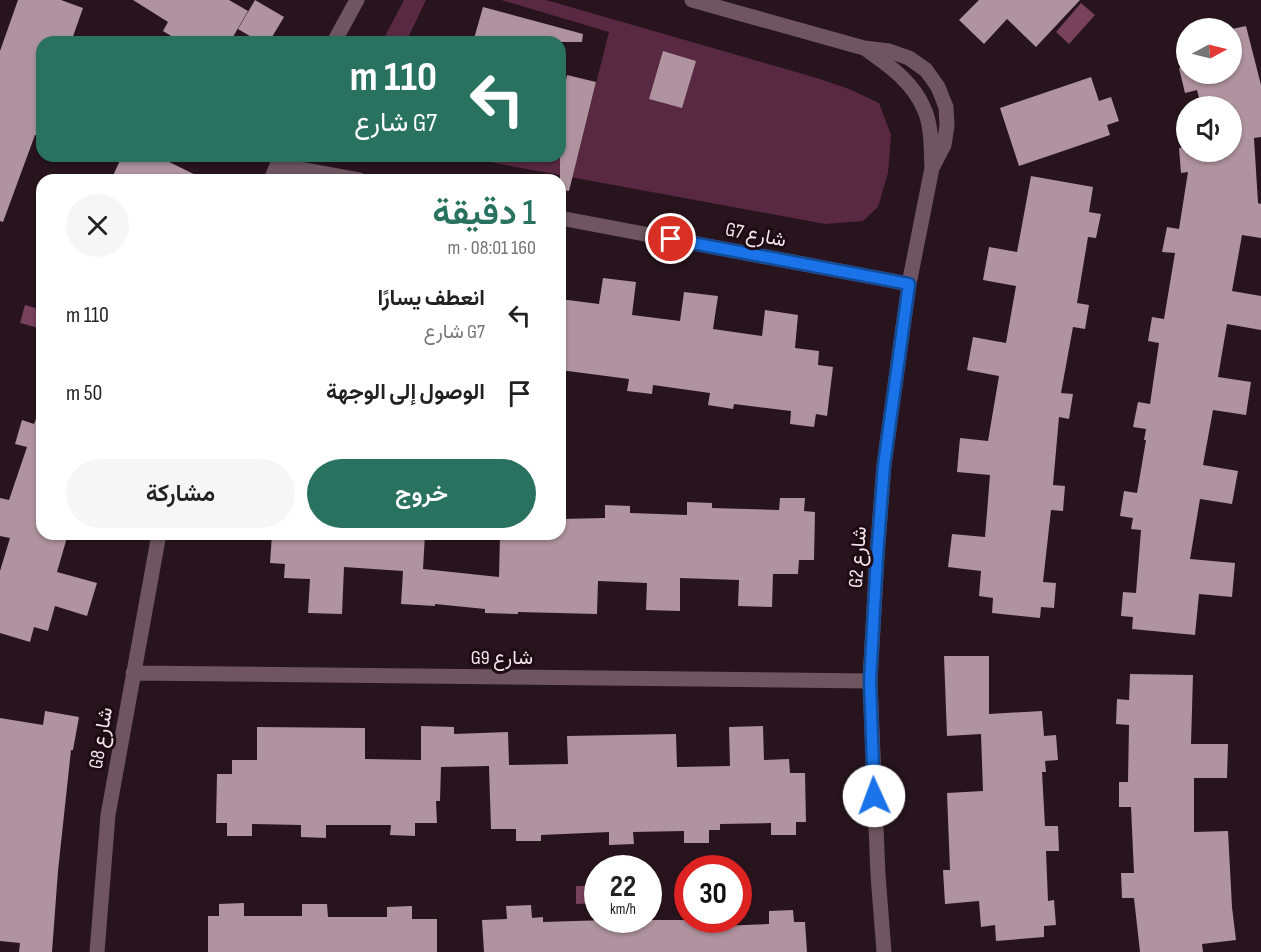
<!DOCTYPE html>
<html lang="ar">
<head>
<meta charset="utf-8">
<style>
  :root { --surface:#fff; --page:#f6f6f6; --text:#222; --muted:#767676; --accent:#28725f }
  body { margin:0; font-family:"Sofia Sans Condensed",Vazirmatn,sans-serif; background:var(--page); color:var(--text); direction:rtl; height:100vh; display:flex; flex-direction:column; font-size:22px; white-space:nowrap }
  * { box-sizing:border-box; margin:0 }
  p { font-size:20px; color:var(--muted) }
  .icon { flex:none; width:33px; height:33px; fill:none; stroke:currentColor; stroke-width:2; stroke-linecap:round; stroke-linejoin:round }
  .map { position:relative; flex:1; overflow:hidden; direction:ltr }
  .side { position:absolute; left:36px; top:174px; width:530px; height:366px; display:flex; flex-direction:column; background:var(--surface); border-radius:18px; box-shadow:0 2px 4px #0004; direction:rtl }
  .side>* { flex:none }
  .hud { position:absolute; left:36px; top:36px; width:530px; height:126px; border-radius:18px; box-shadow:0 2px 4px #0004; direction:rtl; background:#28725f; color:#fff; overflow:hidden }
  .needle { width:39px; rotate:83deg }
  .buttons { position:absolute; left:1176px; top:18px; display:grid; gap:12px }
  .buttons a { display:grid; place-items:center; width:66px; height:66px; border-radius:50%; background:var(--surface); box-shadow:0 2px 4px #0004; font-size:30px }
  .speed { position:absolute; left:584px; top:855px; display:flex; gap:12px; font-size:30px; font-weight:700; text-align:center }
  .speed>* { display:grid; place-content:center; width:78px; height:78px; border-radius:50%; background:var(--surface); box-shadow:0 2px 4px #0004; line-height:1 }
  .speed small { font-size:15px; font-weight:400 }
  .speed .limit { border:9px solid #d22; background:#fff; color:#111 }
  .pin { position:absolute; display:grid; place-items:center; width:51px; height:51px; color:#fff; margin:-26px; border:3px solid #fff; border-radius:50%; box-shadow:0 2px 6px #0007 }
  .me { position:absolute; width:66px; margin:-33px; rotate:358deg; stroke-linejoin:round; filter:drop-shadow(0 0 4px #0008) }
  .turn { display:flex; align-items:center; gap:21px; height:126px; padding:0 30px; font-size:27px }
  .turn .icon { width:78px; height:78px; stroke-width:2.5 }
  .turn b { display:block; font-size:42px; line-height:51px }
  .round { display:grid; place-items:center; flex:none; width:63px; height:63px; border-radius:32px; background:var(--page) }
  .head { display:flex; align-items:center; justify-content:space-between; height:102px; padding:0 30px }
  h1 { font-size:36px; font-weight:600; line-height:45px; color:var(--accent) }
  .action { display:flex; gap:12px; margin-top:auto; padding:12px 30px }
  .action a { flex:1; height:69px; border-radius:36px; background:var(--accent); color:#fff; font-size:24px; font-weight:600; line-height:69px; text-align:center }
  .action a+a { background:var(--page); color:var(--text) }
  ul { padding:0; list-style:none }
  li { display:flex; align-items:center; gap:18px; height:78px; padding:0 30px }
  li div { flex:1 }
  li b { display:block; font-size:22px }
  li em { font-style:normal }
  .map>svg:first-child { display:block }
  .green { fill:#582940 }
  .water { fill:#78415c }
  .building { fill:#af939f }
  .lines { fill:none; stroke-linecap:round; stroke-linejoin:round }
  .minor { stroke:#6e5560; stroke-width:15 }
  .route-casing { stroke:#114b97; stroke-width:15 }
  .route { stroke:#1a73e8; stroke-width:10 }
  .labels { text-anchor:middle; stroke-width:6; stroke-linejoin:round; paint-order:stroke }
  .street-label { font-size:20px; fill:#f5e6ec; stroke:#1e0b14 }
</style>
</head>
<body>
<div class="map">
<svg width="1261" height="952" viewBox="0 0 1261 952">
  <rect width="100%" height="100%" fill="#28141d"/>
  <path class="green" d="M404,0H426L406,42H382Z
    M501,0H546L817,78L849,89L879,103L891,135L888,173L878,207L863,221L825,224L457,156H560V154L577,158L609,32Z"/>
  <path class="water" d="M1081,3L1095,15L1069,44L1056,32Z
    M25,305L42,310V329L20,323Z
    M576,886H597V903L576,904Z"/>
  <path class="building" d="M18,0H61L83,8L71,42H42V137L35,135L3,222L0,221V51Z
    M133,0H229L248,11L230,42H181L163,31L168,22Z
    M255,0L284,17L269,42H260L238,29Z
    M979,0H1080L1036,47L1007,19L984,44L959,20Z
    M483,7L583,34L582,42H473Z
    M1246,26L1261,85V137L1254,138L1258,203L1261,204V238L1242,235L1232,291L1261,296V330L1227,324L1218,377L1251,382L1246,415L1213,410L1203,465L1238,471L1232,504L1200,499L1190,559L1235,563L1232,597L1199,594L1195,635L1132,629L1133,617L1121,616L1123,592L1136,593L1141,530L1131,529L1133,518L1120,516L1124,491L1137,493L1146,440H1144L1146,429L1133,427L1138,402L1150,404L1159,343L1148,341L1152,317L1164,319L1175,253L1162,252L1167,227L1179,229L1188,172L1181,173L1179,148L1186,147V152H1232V106H1201L1197,90L1185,93L1179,68L1186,66V74H1232V29Z
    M663,51L696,61L682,108L649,99Z
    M567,75L596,82L569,191L560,190V108Z
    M1091,77L1099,101L1111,97L1119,121L1107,125L1110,135L1019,166L1000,108Z
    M122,156H157L206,180H111Z
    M1031,176L1093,187L1089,212L1101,214L1096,238L1088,237L1077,303L1089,305L1085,329L1073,327L1061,393L1073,394L1069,419L1059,417L1053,485L1065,486L1063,511L1051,510L1043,582L1056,583L1054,608L1041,607L1040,618L992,613L993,598L979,596L981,571L948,567L952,534L985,537L990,475L957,472L960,438L988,441L999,376L967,370L973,337L1006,343L1016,286L983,280L989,247L1017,252Z
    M603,278L636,282L632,315L680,321L684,292L718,296L713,329L762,336L765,310L798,315L795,348L819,351L818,365L833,367L827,416L816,414L814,427L790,424L791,411L734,404L733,409L708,405L710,393L653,385L652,394L627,391L629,379L560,370V299L599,304Z
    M37,416L42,417V534H68L57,572L97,583L87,616L55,606L48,631L34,627L30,642L0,633V571L10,538L0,536V498L9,500L27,447L15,444L22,420L34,424Z
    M780,498H805L804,511L815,512L814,560H799L798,574H773L772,607L738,606L739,580L680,578V611L646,610L647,583L598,581L597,614L518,612V614L485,613V609L435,604V606L401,604L403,571L344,567L342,614L308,613L310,579L284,578L285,564L270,563L272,534H425L423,569L499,577L500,534H560V519L605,518V505L630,506V513L687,515V502L712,503V508L779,510Z
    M944,656H989V714L1042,711L1044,736L1056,735L1058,760L1045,761L1046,772H1042L1045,826H1058L1059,851H1046L1048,901L1054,900L1056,925L1044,926V937L996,941L995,925L981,927L979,901L945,904L943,870H950L947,793L983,791L981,734L947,736Z
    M1130,674L1193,675L1191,744H1228L1227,778H1194V832L1228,831L1232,907L1236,940L1202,944L1203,952H1140L1134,898H1122L1121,873H1134L1131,807H1119V782H1128L1129,725L1116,724L1117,699L1129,700Z
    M45,711L79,717L73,750H71L58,871L52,952H19L20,943L0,941V718L43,725Z
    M421,726L454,727V734L508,732L509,765L568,764L567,736L676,734L677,767L730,766L729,727L763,726L764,760L789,759L790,773H805L806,822H796V835H771V823L720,824V830H709V843H684V831L633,832L634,844L609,845V832L541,835V841H516V829H491L489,766L441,767L440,801H436L437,823H415V836L390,835L391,825H326V838L301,837V825L252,824V836H227V823H216L217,774H232V760H257V727L365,728V759L421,760Z
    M244,903V916H302V904H327L328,917H387V907L412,906V919H437V952H208V916H219V904Z
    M531,905L532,918L543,917V922L607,920H719V926L769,924V911L793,910L794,922H805L807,952H484L482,920L507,919L506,906Z"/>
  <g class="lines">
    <path class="minor" d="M692,0L864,48L889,51L909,58L926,70L938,87L946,107L947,126L944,145L932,168L909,284L884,465L877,556L870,681L878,875L884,952
      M334,42L357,0
      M867,50C891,67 914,83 925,111C932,128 931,151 932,168
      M277,165L359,180
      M271,180L281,156
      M560,218L909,284
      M133,673L870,681
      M97,952L108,815L159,534"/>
  </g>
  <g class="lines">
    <defs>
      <path id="route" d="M671,239L909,284L884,465L877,556L870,681L874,796"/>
    </defs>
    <use href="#route" class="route-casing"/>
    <use href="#route" class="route"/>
  </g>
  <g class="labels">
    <g class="street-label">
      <text transform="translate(756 234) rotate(11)" y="7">G7 شارع</text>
      <text transform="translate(857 557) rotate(-86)" y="7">G2 شارع</text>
      <text x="502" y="664">G9 شارع</text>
      <text transform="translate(100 738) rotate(-80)" y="7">G8 شارع</text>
    </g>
  </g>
</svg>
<div class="buttons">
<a><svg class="needle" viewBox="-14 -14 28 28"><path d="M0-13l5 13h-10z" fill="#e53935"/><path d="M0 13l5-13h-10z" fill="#767676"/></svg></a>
<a><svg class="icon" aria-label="sound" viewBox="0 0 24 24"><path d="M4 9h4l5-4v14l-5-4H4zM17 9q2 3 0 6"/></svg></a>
</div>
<div class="speed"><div>22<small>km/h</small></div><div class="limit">30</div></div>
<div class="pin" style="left:671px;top:239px;background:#d93025"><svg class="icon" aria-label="arrive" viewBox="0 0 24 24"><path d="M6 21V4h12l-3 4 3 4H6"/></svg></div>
<svg class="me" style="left:874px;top:796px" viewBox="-20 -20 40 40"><circle r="19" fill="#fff"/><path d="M0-13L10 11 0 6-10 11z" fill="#1a73e8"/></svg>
<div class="hud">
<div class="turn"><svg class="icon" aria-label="left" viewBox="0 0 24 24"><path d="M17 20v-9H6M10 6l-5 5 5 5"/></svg><div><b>110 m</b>G7 شارع</div></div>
</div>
<section class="side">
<div class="head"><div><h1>1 دقيقة</h1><p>160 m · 08:01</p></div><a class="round"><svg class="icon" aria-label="close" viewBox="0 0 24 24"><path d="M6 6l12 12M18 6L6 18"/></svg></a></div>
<ul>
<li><svg class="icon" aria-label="left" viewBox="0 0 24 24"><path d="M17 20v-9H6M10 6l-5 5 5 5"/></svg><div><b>انعطف يسارًا</b><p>G7 شارع</p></div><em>110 m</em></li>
<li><svg class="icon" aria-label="arrive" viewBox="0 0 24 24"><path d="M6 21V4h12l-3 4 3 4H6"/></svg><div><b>الوصول إلى الوجهة</b></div><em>50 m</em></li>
</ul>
<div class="action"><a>خروج</a><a>مشاركة</a></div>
</section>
</div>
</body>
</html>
